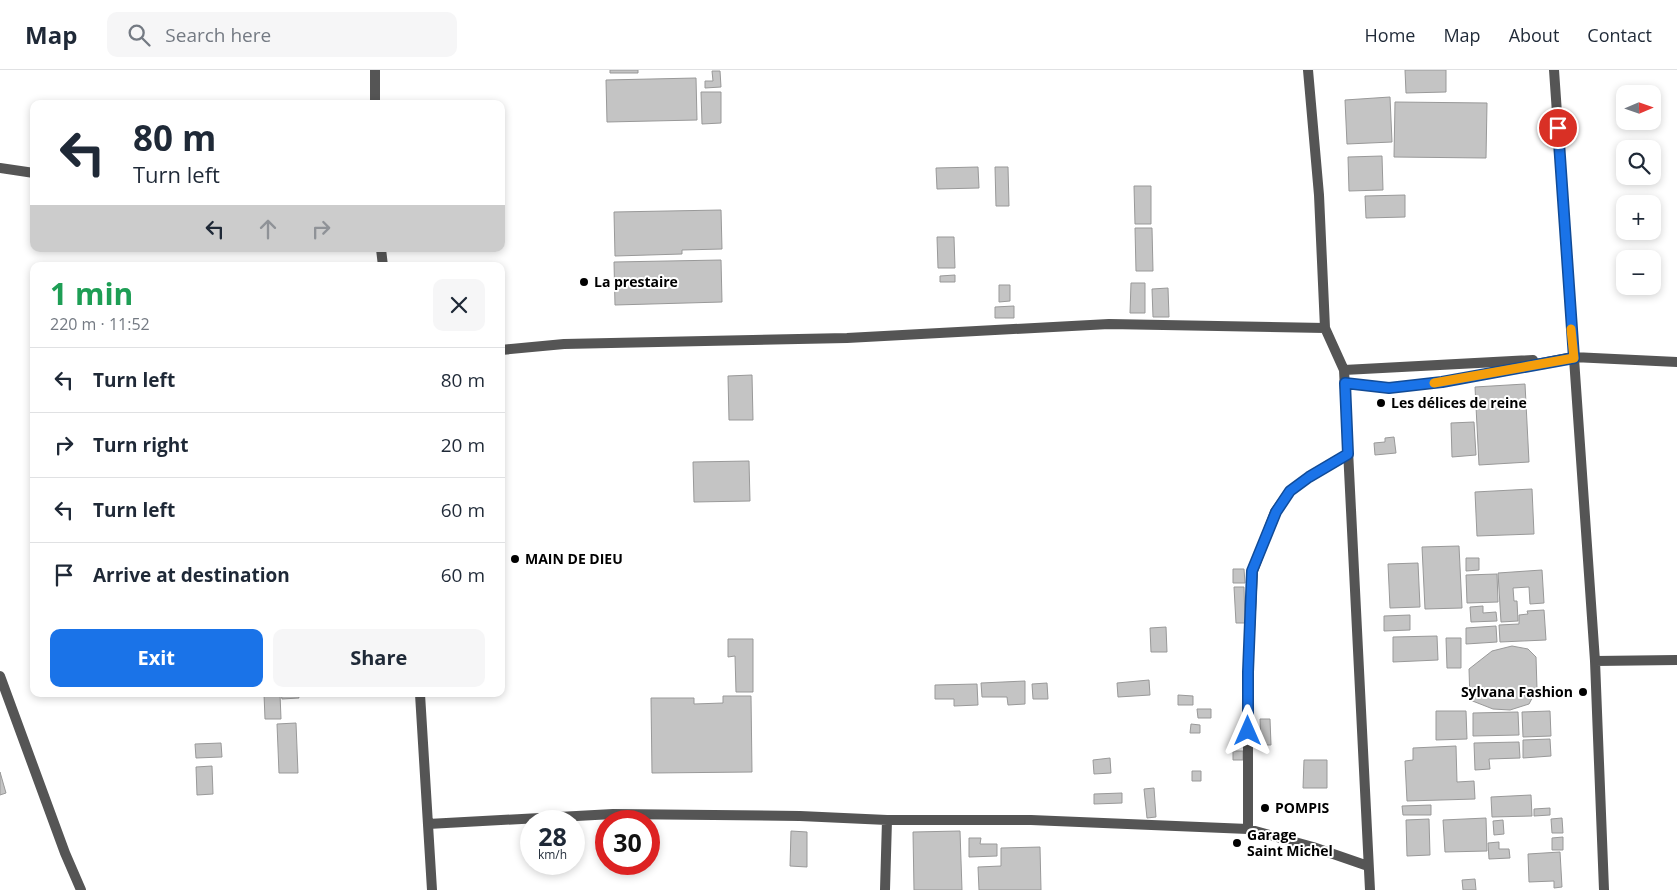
<!DOCTYPE html>
<html lang="en">
<head>
<meta charset="utf-8">
<style>
  :root { --surface:#fff; --page:#f6f6f7; --text:#1f2937; --muted:#747a83; --line:#e0e1e3; --accent:#1a73e8 }
  body { margin:0; font-family:"Open Sans",sans-serif; background:var(--page); color:var(--text); height:100vh; display:flex; flex-direction:column; font-size:19px; white-space:nowrap }
  * { box-sizing:border-box; margin:0 }
  p { font-size:16px; color:var(--muted) }
  .icon { flex:none; width:28px; height:28px; fill:none; stroke:currentColor; stroke-width:2; stroke-linecap:round; stroke-linejoin:round }
  .map { position:relative; flex:1; overflow:hidden }
  .drawer { position:absolute; left:30px; top:192px; width:475px; height:435px; display:flex; flex-direction:column; background:var(--surface); border-radius:10px; box-shadow:0 2px 8px #0003 }
  .drawer>* { flex:none }
  .banner { position:absolute; left:30px; top:30px; width:475px; height:152px; border-radius:10px; box-shadow:0 2px 8px #0003; background:#fff; color:var(--text); overflow:hidden }
  .needle { width:32px; rotate:88deg }
  .fabs { position:absolute; left:1616px; top:15px; display:grid; gap:10px }
  .fabs a { display:grid; place-items:center; width:45px; height:45px; border-radius:10px; background:var(--surface); box-shadow:0 2px 8px #0003; font-size:25px }
  .speed { position:absolute; left:520px; top:740px; display:flex; gap:10px; font-size:25px; font-weight:700; text-align:center }
  .speed>* { display:grid; place-content:center; width:65px; height:65px; border-radius:50%; background:var(--surface); box-shadow:0 2px 8px #0003; line-height:1 }
  .speed small { font-size:12px; font-weight:400 }
  .speed .limit { border:8px solid #d22; background:#fff; color:#111 }
  .pin { position:absolute; display:grid; place-items:center; width:42px; height:42px; color:#fff; margin:-21px; border:2px solid #fff; border-radius:50%; box-shadow:0 1px 5px #0007 }
  .me { position:absolute; width:55px; margin:-28px; rotate:0deg; stroke-linejoin:round; filter:drop-shadow(0 0 4px #0008) }
  .turn { display:flex; align-items:center; gap:18px; height:105px; padding:0 20px; font-size:22px }
  .turn .icon { width:65px; height:65px; stroke-width:2.5 }
  .turn b { display:block; font-size:35px; line-height:42px }
  .lanes { display:flex; align-items:center; height:48px; padding:0 20px; background:#0003; justify-content:center; gap:25px; direction:ltr }
  .lanes .off { opacity:.35 }
  .round { display:grid; place-items:center; flex:none; width:52px; height:52px; border-radius:10px; background:var(--page) }
  .headline { display:flex; align-items:center; justify-content:space-between; height:85px; padding:0 20px }
  h1 { font-size:30px; font-weight:700; line-height:38px; color:#1e9e55 }
  .action { display:flex; gap:10px; margin-top:auto; padding:10px 20px }
  .action a { flex:1; height:58px; border-radius:10px; background:var(--accent); color:#fff; font-size:20px; font-weight:700; line-height:58px; text-align:center }
  .action a+a { background:var(--page); color:var(--text) }
  ul { padding:0; list-style:none }
  li { display:flex; align-items:center; gap:15px; height:65px; padding:0 20px; border-top:1px solid var(--line) }
  li div { flex:1 }
  li b { display:block; font-size:19px }
  li em { font-style:normal }
  header { display:flex; align-items:center; gap:30px; box-sizing:border-box; height:70px; padding:0 25px; background:var(--surface); border-bottom:1px solid var(--line) }
  header strong { font-size:24px }
  nav { display:flex; gap:28px; margin-inline-start:auto; font-size:18px }
  .search { width:350px; height:45px; background:var(--page); display:flex; align-items:center; gap:12px; box-sizing:border-box; padding:0 18px; border-radius:10px; color:var(--muted); font-size:19px }
  .map>svg:first-child { display:block }
  .building { fill:#c4c4c4; stroke:#999 }
  .lines { fill:none; stroke-linecap:round; stroke-linejoin:round }
  .minor { stroke:#555; stroke-width:10 }
  .route-casing { stroke:#114b97; stroke-width:12 }
  .route { stroke:#1a73e8; stroke-width:9 }
  .slow { stroke:#f59e0b; stroke-width:9 }
  .poi-dot { fill:#000; stroke:#fff; stroke-width:2 }
  .labels { text-anchor:middle; stroke-width:4; stroke-linejoin:round; paint-order:stroke }
  .poi-label { font-size:14px; font-weight:bold; fill:#000; stroke:#fff; text-anchor:start }
</style>
</head>
<body>
<header>
<strong>Map</strong>
<div class="search"><svg class="icon" aria-label="search" viewBox="0 0 24 24"><circle cx="10" cy="10" r="6"/><path d="M15 15l6 6"/></svg>Search here</div>
<nav><a>Home</a><a>Map</a><a>About</a><a>Contact</a></nav>
</header>
<div class="map">
<svg width="1677" height="820" viewBox="0 0 1677 820">
  <rect width="100%" height="100%" fill="#fff"/>
  <path class="building" d="M610,0H638V3H610Z
    M1405,0H1446V22L1406,23Z
    M712,1H720L721,17L705,18V11H713Z
    M696,8L697,50L607,52L606,10Z
    M701,22H721V53L702,54Z
    M1390,27L1392,72L1347,74L1345,30Z
    M1395,32L1487,33L1486,88L1394,87Z
    M1382,86L1383,120L1349,121L1348,87Z
    M978,97L979,118L937,119L936,98Z
    M995,97H1008L1009,136H996Z
    M1134,116H1151V154H1135Z
    M1405,125V147L1366,148L1365,126Z
    M721,140L722,179L682,180V184L615,186L614,142Z
    M1135,158H1152L1153,201H1136Z
    M937,167H954L955,198H938Z
    M721,190L722,232L615,235L614,192Z
    M955,205V212H940V206Z
    M1131,213H1145V243H1130Z
    M999,215H1010V231L999,232Z
    M1168,218L1169,247H1153L1152,219Z
    M1014,236V248H995V237Z
    M752,305L753,350H729L728,306Z
    M1525,314L1529,392L1479,395L1475,317Z
    M1474,352L1476,385L1452,387L1451,353Z
    M1394,367L1396,383L1375,385L1374,373L1385,372V368Z
    M749,391L750,431L694,432L693,392Z
    M1532,419L1534,464L1477,466L1475,422Z
    M1459,476L1462,538L1425,539L1422,477Z
    M1466,488H1479V500L1466,501Z
    M1418,493L1420,537L1390,538L1388,494Z
    M1233,499H1244L1245,513H1233Z
    M1542,500L1544,533L1530,534L1529,517L1513,518L1514,531H1517L1518,551L1501,552L1498,503Z
    M1497,504L1498,532L1467,533L1466,505Z
    M1234,517H1244L1245,553H1236Z
    M1483,536V543L1496,542L1497,551L1471,552L1470,537Z
    M1544,540L1546,570L1500,572L1499,555L1519,554V545L1528,544L1527,541Z
    M1410,545V560L1384,561V546Z
    M1496,556L1497,572L1466,574V558Z
    M1166,557L1167,582H1151L1150,558Z
    M1437,566L1438,590L1393,592V567Z
    M1446,568H1461V598H1447Z
    M728,569H753V622H736L735,586L728,587Z
    M1512,576L1528,579L1536,587L1537,619L1529,634L1510,640L1493,639L1470,630L1469,599L1492,581Z
    M1149,610L1150,625L1118,627L1117,613Z
    M1025,611V634L1008,635L1007,627H982L981,613Z
    M1047,613L1048,629H1033L1032,614Z
    M977,614L978,635L954,636V629H935V615Z
    M264,624H280L281,649H265Z
    M281,624H298L299,628L282,629Z
    M1178,625L1193,626V635H1178Z
    M723,626H751L752,702L652,703L651,628H694V634L723,633Z
    M1197,639H1211V648H1198Z
    M1436,641H1466L1467,669L1436,670Z
    M1550,641L1551,666L1523,667L1522,642Z
    M1518,642L1519,665L1473,666V643Z
    M1260,649H1270L1271,675H1261Z
    M296,653L298,703H279L277,654Z
    M1191,654L1200,655V663H1190Z
    M1550,669L1551,686L1523,688V670Z
    M1519,672L1520,688L1489,689L1490,699L1475,700L1474,673Z
    M221,673L222,687L196,688L195,674Z
    M1456,676L1457,712L1474,711L1475,729L1407,731L1405,691L1413,690V678Z
    M1233,681H1243V690H1233Z
    M1110,688L1111,703L1094,704L1093,690Z
    M1304,690H1327V718H1303Z
    M212,696L213,724L197,725L196,697Z
    M1192,701H1201V711H1192Z
    M0,702L6,723L0,725Z
    M1154,718L1156,747L1147,748L1144,719Z
    M1122,723V733L1094,734V724Z
    M1531,725L1532,746L1492,747L1491,727Z
    M1431,735V745H1403L1402,736Z
    M1550,738V745L1534,746V739Z
    M1486,748L1487,781L1445,782L1443,750Z
    M1562,748L1563,763H1552L1551,749Z
    M1429,749L1430,785L1407,786L1406,750Z
    M1503,750L1504,764L1494,765L1493,751Z
    M791,761L807,762V797L790,796Z
    M960,761L962,820H914L913,762Z
    M1563,767V780H1552V768Z
    M969,768H981L980,774H997V786L969,787Z
    M1499,772V779H1509L1510,788L1489,789L1488,773Z
    M1040,777L1041,820H979L978,797L1001,796V778Z
    M1560,782L1562,817L1554,818V811L1529,812L1528,784Z
    M1475,809L1476,820H1463L1462,810Z"/>
  <g class="lines">
    <path class="minor" d="M375,0V34
      M1308,0L1319,125L1325,258L1344,300L1370,820
      M1554,0L1595,591L1604,820
      M0,98L34,103
      M381,179L383,196
      M501,280L564,274L847,268L1109,254L1325,258
      M1344,300L1533,290
      M1345,313L1389,318L1442,312L1573,287L1677,292
      M1595,591L1677,590
      M0,606L65,783L81,820
      M420,624L432,820
      M428,754L613,744L800,746L887,750H1031L1248,759L1313,777L1368,796
      M1248,759V602L1253,501L1275,442L1290,421L1309,407L1348,384
      M885,820L887,750"/>
  </g>
  <g class="lines">
    <defs>
      <path id="route" d="M1248,661V602L1252,501L1276,442L1290,421L1309,407L1348,384L1345,313L1389,318L1442,312L1574,288L1558,58"/>
    </defs>
    <use href="#route" class="route-casing"/>
    <use href="#route" class="route"/>
    <path class="slow" d="M1434,313L1574,288L1571,259"/>
  </g>
  <g class="poi-dot">
    <circle cx="584" cy="212" r="5"/>
    <circle cx="1381" cy="333" r="5"/>
    <circle cx="515" cy="489" r="5"/>
    <circle cx="1583" cy="622" r="5"/>
    <circle cx="1265" cy="738" r="5"/>
    <circle cx="1237" cy="773" r="5"/>
  </g>
  <g class="labels">
    <g class="poi-label">
      <text x="594" y="217">La prestaire</text>
      <text x="1391" y="338">Les délices de reine</text>
      <text x="525" y="494">MAIN DE DIEU</text>
      <text x="1573" y="627" text-anchor="end">Sylvana Fashion</text>
      <text x="1275" y="743">POMPIS</text>
      <text x="1247" y="770">Garage<tspan x="1247" dy="16">Saint Michel</tspan></text>
    </g>
  </g>
</svg>
<div class="fabs">
<a><svg class="needle" viewBox="-14 -14 28 28"><path d="M0-13l5 13h-10z" fill="#e53935"/><path d="M0 13l5-13h-10z" fill="#747a83"/></svg></a>
<a><svg class="icon" aria-label="search" viewBox="0 0 24 24"><circle cx="10" cy="10" r="6"/><path d="M15 15l6 6"/></svg></a>
<a>+</a>
<a>−</a>
</div>
<div class="speed"><div>28<small>km/h</small></div><div class="limit">30</div></div>
<div class="pin" style="left:1558px;top:58px;background:#d93025"><svg class="icon" aria-label="arrive" viewBox="0 0 24 24"><path d="M6 21V4h12l-3 4 3 4H6"/></svg></div>
<svg class="me" style="left:1248px;top:661px" viewBox="-20 -20 40 40"><path d="M0-17L14 15 0 8-14 15z" fill="#1a73e8" stroke="#fff" stroke-width="4"/></svg>
<div class="banner">
<div class="turn"><svg class="icon" aria-label="left" viewBox="0 0 24 24"><path d="M17 20v-9H6M10 6l-5 5 5 5"/></svg><div><b>80 m</b>Turn left</div></div>
<div class="lanes"><svg class="icon" aria-label="left" viewBox="0 0 24 24"><path d="M17 20v-9H6M10 6l-5 5 5 5"/></svg><svg class="icon off" aria-label="ahead" viewBox="0 0 24 24"><path d="M12 20V5M6 11l6-6 6 6"/></svg><svg class="icon off" aria-label="right" viewBox="0 0 24 24"><path d="M7 20v-9h11M14 6l5 5-5 5"/></svg></div>
</div>
<section class="drawer">
<div class="headline"><div><h1>1 min</h1><p>220 m · 11:52</p></div><a class="round"><svg class="icon" aria-label="close" viewBox="0 0 24 24"><path d="M6 6l12 12M18 6L6 18"/></svg></a></div>
<ul>
<li><svg class="icon" aria-label="left" viewBox="0 0 24 24"><path d="M17 20v-9H6M10 6l-5 5 5 5"/></svg><div><b>Turn left</b></div><em>80 m</em></li>
<li><svg class="icon" aria-label="right" viewBox="0 0 24 24"><path d="M7 20v-9h11M14 6l5 5-5 5"/></svg><div><b>Turn right</b></div><em>20 m</em></li>
<li><svg class="icon" aria-label="left" viewBox="0 0 24 24"><path d="M17 20v-9H6M10 6l-5 5 5 5"/></svg><div><b>Turn left</b></div><em>60 m</em></li>
<li><svg class="icon" aria-label="arrive" viewBox="0 0 24 24"><path d="M6 21V4h12l-3 4 3 4H6"/></svg><div><b>Arrive at destination</b></div><em>60 m</em></li>
</ul>
<div class="action"><a>Exit</a><a>Share</a></div>
</section>
</div>
</body>
</html>
